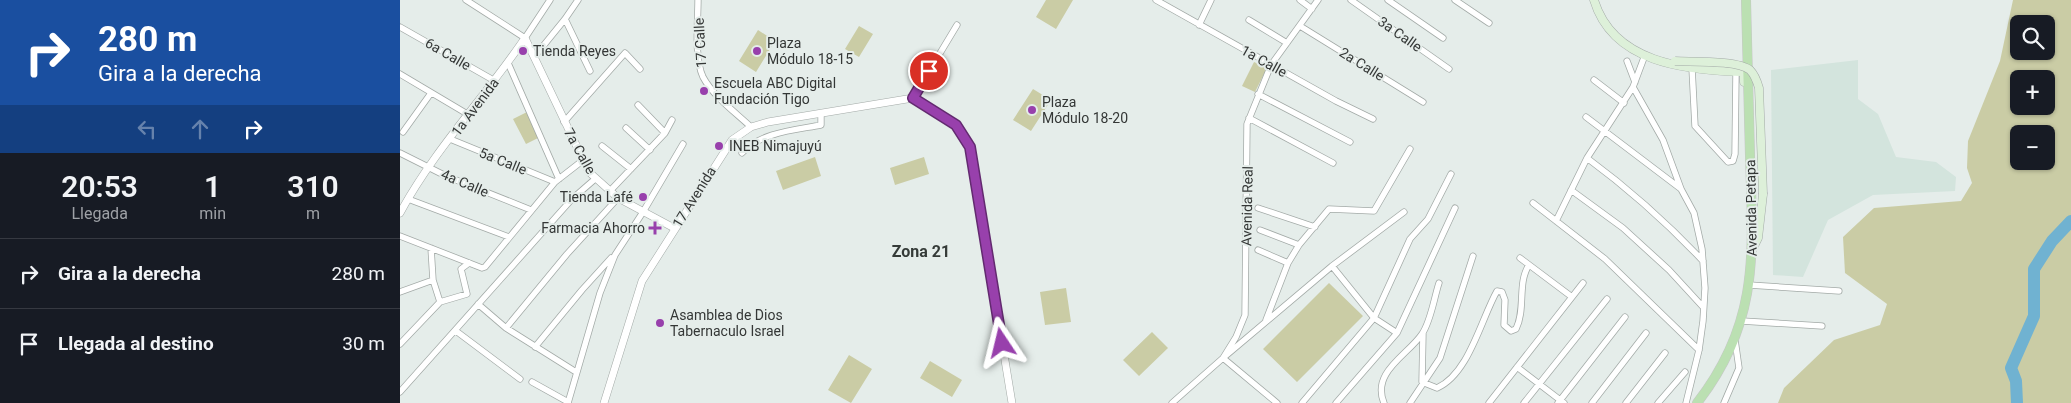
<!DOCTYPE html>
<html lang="es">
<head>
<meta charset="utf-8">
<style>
  :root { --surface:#171b24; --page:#20242c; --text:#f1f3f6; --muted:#9ea1a6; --line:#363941 }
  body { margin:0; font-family:Roboto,sans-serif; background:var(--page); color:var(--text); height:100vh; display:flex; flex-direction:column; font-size:19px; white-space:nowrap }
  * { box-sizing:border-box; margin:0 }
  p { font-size:16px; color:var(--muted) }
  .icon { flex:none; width:28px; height:28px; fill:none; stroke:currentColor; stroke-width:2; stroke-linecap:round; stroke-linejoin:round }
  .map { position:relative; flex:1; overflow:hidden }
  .drawer { display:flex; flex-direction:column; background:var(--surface); width:400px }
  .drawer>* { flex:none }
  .banner { background:#1a4fa0; color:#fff; overflow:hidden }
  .controls { position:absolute; left:1610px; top:15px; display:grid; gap:10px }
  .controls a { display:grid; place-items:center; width:45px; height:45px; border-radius:8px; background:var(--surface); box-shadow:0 1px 4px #0004; font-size:25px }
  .pin { position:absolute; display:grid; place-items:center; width:42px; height:42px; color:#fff; margin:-21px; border:2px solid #fff; border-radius:50%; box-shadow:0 1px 5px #0007 }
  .me { position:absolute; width:55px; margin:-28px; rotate:350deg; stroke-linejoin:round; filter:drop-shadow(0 0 4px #0008) }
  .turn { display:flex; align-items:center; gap:18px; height:105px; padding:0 15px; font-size:22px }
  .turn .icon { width:65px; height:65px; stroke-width:2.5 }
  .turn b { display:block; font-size:35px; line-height:42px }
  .lanes { display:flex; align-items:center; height:48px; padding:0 15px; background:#0003; justify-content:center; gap:25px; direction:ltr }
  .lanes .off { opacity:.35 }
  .eta { display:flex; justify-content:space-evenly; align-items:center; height:85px; text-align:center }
  .eta b { font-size:30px; font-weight:600; line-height:35px }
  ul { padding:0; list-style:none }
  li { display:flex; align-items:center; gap:15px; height:70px; padding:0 15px; border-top:1px solid var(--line) }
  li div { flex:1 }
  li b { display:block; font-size:19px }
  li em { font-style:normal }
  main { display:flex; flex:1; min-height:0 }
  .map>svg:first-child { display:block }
  .built { fill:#d3e4dd }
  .green { fill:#cacca5; fill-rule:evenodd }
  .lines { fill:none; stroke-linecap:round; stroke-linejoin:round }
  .river { stroke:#70b2d1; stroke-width:12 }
  .minor-casing { stroke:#a3aaa7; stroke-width:7 }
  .tertiary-casing { stroke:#a3aaa7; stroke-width:8 }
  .secondary-casing { stroke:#a3aaa7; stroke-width:9 }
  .primary-casing { stroke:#c6c7c7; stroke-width:10 }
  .minor { stroke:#fff; stroke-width:5.5 }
  .tertiary { stroke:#fff; stroke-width:7 }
  .secondary { stroke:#ddf0d9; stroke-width:8 }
  .primary { stroke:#bbe0b2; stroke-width:9 }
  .secondary-bridge-casing { stroke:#a3aaa7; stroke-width:9; stroke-linecap:butt }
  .secondary-bridge { stroke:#ddf0d9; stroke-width:8 }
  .route-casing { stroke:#632a70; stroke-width:12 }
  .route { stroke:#9840ac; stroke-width:9 }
  .poi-dot { fill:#9840ac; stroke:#e5edea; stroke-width:2 }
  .labels { text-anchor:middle; stroke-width:4; stroke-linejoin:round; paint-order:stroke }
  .street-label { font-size:14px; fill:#343736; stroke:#e5edea }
  .poi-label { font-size:14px; fill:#343736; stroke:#e5edea; text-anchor:start }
  .quarter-label { font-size:16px; font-weight:bold; fill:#353b38; stroke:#e5edea }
</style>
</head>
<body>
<main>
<section class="drawer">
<div class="banner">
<div class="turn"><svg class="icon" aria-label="right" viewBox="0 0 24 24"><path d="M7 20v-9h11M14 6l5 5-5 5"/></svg><div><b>280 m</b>Gira a la derecha</div></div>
<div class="lanes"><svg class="icon off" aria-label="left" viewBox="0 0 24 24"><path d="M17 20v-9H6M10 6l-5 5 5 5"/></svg><svg class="icon off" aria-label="ahead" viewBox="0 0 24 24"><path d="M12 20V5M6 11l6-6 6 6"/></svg><svg class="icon" aria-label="right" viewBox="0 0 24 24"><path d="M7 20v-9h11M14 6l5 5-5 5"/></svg></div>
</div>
<div class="eta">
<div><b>20:53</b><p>Llegada</p></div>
<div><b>1</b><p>min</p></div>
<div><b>310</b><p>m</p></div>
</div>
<ul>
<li><svg class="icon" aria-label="right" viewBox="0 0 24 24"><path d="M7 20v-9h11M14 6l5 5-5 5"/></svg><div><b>Gira a la derecha</b></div><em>280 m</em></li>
<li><svg class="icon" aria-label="arrive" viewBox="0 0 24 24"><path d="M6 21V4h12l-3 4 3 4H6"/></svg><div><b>Llegada al destino</b></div><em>30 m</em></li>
</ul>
</section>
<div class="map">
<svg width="1671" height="403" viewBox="0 0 1671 403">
  <rect width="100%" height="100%" fill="#e5edea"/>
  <path class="built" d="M1458,60V99L1478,114L1496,157L1536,162L1556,177L1555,191L1473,195L1428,220L1403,277L1373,275L1371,70Z"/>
  <path class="green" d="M646,0H673L656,29L636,17Z
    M1613,0H1671V403H1378L1384,388L1434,340L1480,325L1487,304L1445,273L1443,237L1474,208L1561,201L1572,183L1567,168L1568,141L1600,61ZM1619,24H1646V51H1619ZM1619,79H1646V106H1619ZM1619,134H1646V161H1619Z
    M459,26L473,34L459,57L445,49Z
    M358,30L375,41L356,72L339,61Z
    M854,62L867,68L855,92L842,86Z
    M633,89L651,100L631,131L613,120Z
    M127,112L140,137L126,144L113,119Z
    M415,157L421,176L383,190L376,171Z
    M524,157L529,174L495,185L490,168Z
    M929,283L963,316L897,382L863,349Z
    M666,288L671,322L645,325L640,292Z
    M752,332L768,348L739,376L723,360Z
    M449,355L472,369L451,403L428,390Z
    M530,361L562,380L552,397L520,378Z"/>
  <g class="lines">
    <path class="river" d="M1617,403L1616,381L1611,368L1634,316V269L1652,241L1671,221"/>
    <defs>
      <path id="minor" d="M66,0L125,38L150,0
        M298,0C298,21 294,58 303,77C313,96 335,112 351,127
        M756,0L936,101L973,119
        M900,0L912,9
        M951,0L1049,69
        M988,0L1043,38
        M1055,0L1089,23
        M165,19L190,71
        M849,20L887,43
        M799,25L811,0
        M900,26L1023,102
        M0,27L95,81
        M135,56L165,19L178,0
        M1227,61L1235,82
        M108,63L159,179
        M1292,68L1295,126L1328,162L1333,161L1335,154L1336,72
        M0,74L69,115
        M1194,80L1224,103
        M1233,87L1263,140L1281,189L1294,213L1302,249L1305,288L1303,321L1299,350L1286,403
        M858,94L950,142
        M513,98L557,25
        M238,105L265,133
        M1186,117L1281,189
        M849,118L933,163
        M164,122L225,53L240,69
        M226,128L250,150
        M3,132L31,93
        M50,139L155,182
        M202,146L231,169
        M0,153L46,176L131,210
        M342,153C361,132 395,130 421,125V114
        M1187,158C1229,189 1267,223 1303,261
        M1171,190L1223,228L1269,270L1303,307
        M209,192L265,133L272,120
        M8,199L109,237
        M1133,203L1205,259L1299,350
        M858,208L915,227
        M1156,221L1187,158L1233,87L1245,55
        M860,230L899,245
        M0,236L82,268L85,267L155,182L182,161
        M858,250L888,263
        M1120,258L1172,297
        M932,266L974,318L997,333
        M1349,285L1439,291
        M0,292L33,280L31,248
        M40,302L67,294L61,269L69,263
        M78,304L106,328L176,372
        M866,320L888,263L899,245L929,209L974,211L1010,149
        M1342,321L1422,326
        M106,328L167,254L218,198
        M56,331L120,379
        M1023,333L1022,382L1037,388C1069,374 1081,319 1097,291L1102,292L1105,300L1104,325L1111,331L1116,329C1126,309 1117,283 1129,265
        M0,344L40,302L33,280
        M135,347L182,290L211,258
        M1117,367L1164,403
        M132,382L168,402
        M0,392L172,199L195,179
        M168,403L200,293L215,255L243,212L283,144
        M772,403L823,358L836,337L845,315L847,124L871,65L918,0
        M877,403L823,358L932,266L1004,212
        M902,403L974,318L1010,239L1028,219L1051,174
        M936,403L997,333L1055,208
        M984,403C971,372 1008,355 1022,334C1031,321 1034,298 1039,283
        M1010,403L1040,358L1073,256
        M1089,403L1183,283
        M1124,403L1207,299
        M1158,403L1225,317
        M1192,403L1246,333
        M1226,403L1265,353
        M1258,403L1285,372
        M1324,403L1339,368L1335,340"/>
      <path id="tertiary" d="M0,213C34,150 85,97 125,38L189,172L218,198L274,228
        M204,403L242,281L332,140L351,127L368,122L513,98L556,125L570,147L612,403"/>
      <path id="secondary" d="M1194,0C1213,63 1285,70 1341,72L1344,75V82
        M1352,250L1358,238L1363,194"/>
      <path id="primary" d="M1297,403C1360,322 1353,253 1350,156C1349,104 1347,52 1346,0"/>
    </defs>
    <use href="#minor" class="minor-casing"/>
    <use href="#tertiary" class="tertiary-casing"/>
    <use href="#secondary" class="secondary-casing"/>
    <use href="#primary" class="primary-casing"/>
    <use href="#minor" class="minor"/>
    <use href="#tertiary" class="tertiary"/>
    <use href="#secondary" class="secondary"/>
    <use href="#primary" class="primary"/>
    <defs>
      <path id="secondary-bridge" d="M1275,61C1292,62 1338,60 1350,70C1355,75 1357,81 1359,88L1363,194"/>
    </defs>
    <use href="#secondary-bridge" class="secondary-bridge-casing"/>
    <use href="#secondary-bridge" class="secondary-bridge"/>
  </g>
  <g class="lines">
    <defs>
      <path id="route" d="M529,71L513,98L556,125L570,147L602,343"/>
    </defs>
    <use href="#route" class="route-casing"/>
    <use href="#route" class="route"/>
  </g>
  <g class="poi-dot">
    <circle cx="123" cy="51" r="5"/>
    <circle cx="357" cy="51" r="5"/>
    <circle cx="304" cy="91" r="5"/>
    <circle cx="632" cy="110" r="5"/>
    <circle cx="319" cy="146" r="5"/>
    <circle cx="243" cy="197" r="5"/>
    <path d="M252.5 220.5h5v5h5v5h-5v5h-5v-5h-5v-5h5z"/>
    <circle cx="260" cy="323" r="5"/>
  </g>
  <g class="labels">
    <g class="street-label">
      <text transform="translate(1000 34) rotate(35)" y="5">3a Calle</text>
      <text transform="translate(300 43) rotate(-93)" y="5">17 Calle</text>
      <text transform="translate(48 54) rotate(30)" y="5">6a Calle</text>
      <text transform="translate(864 61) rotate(29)" y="5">1a Calle</text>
      <text transform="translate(962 64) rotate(32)" y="5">2a Calle</text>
      <text transform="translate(75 107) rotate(-53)" y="5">1a Avenida</text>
      <text transform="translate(180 151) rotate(61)" y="5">7a Calle</text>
      <text transform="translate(103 161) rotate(22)" y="5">5a Calle</text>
      <text transform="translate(65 183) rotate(23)" y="5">4a Calle</text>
      <text transform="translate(294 197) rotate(-58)" y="5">17 Avenida</text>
      <text transform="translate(847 206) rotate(-89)" y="5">Avenida Real</text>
      <text transform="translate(1351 208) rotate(-91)" y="5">Avenida Petapa</text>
    </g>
    <g class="poi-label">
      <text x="367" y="48">Plaza<tspan x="367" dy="16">Módulo 18-15</tspan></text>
      <text x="133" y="56">Tienda Reyes</text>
      <text x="314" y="88">Escuela ABC Digital<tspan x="314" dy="16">Fundación Tigo</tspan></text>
      <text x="642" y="107">Plaza<tspan x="642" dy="16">Módulo 18-20</tspan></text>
      <text x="329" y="151">INEB Nimajuyú</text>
      <text x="233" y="202" text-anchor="end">Tienda Lafé</text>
      <text x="245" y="233" text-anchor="end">Farmacia Ahorro</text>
      <text x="270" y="320">Asamblea de Dios<tspan x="270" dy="16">Tabernaculo Israel</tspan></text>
    </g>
    <g class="quarter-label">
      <text x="521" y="257">Zona 21</text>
    </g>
  </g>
</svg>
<div class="controls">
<a><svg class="icon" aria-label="search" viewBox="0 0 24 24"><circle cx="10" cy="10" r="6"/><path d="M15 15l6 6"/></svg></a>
<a>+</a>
<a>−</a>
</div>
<div class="pin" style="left:529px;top:71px;background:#d93025"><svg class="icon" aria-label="arrive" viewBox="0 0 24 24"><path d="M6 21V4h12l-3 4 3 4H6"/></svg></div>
<svg class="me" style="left:602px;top:343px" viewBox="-20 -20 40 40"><path d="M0-17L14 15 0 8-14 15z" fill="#9840ac" stroke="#fff" stroke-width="4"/></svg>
</div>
</main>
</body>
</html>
